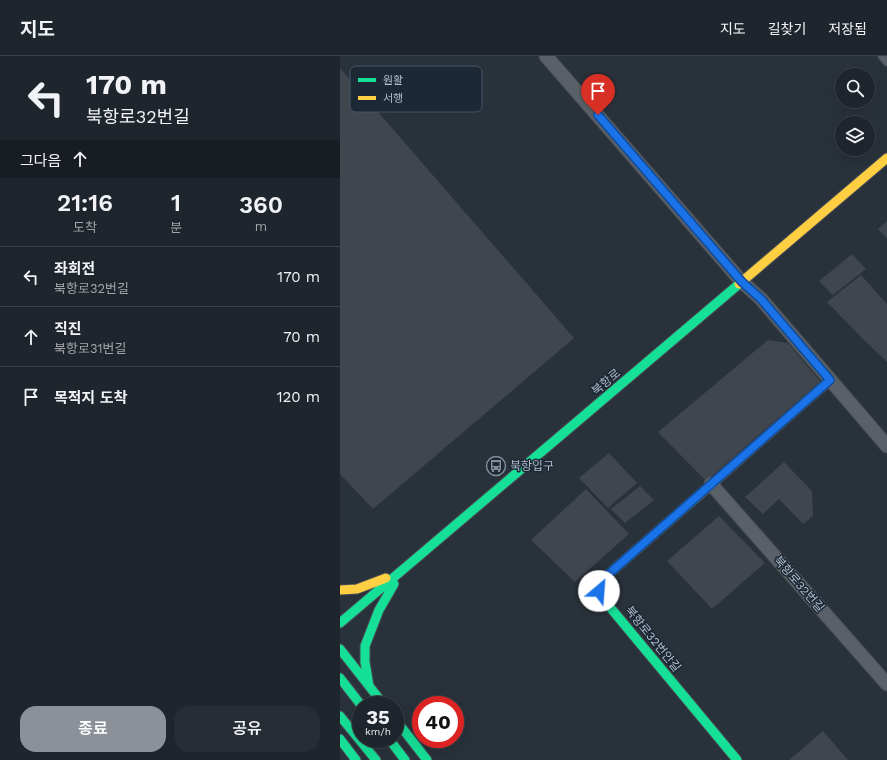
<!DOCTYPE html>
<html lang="ko">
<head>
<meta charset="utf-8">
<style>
  :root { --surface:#1f252c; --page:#272d34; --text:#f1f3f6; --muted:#a1a5a9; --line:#3c4248; --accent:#8c9099 }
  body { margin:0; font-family:"Work Sans","Noto Sans KR",sans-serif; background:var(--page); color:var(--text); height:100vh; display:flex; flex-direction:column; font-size:15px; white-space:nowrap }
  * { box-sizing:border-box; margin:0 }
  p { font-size:13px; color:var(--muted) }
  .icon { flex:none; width:22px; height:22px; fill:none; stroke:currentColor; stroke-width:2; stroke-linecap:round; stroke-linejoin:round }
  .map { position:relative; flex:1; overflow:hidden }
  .drawer { display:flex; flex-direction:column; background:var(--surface); width:340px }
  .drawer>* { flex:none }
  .banner { background:#1f252c; color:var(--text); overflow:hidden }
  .fabs { position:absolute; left:495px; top:12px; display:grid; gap:8px }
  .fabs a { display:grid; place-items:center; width:40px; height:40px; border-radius:50%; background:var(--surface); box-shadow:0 4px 16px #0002,0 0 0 1px var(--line); font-size:20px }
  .speed { position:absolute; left:12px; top:640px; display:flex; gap:8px; font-size:20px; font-weight:700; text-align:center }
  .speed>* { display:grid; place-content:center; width:52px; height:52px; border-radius:50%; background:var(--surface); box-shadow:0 4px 16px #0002,0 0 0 1px var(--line); line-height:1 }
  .speed small { font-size:10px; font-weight:400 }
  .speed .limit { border:6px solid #d22; background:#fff; color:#111 }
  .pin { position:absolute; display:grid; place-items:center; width:34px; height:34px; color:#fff; margin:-41px -17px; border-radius:50% 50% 50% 0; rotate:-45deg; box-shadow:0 0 4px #0007 }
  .pin .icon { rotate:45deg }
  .me { position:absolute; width:44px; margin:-22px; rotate:27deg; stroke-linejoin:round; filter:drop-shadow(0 0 3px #0008) }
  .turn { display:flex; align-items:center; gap:14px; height:84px; padding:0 20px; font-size:18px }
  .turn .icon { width:52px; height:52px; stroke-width:2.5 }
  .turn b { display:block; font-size:28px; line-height:34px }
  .then { display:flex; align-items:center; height:38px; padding:0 20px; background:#0003; gap:8px; font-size:15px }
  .eta { display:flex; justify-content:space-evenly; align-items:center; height:68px; text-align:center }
  .eta b { font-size:24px; font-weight:600; line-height:28px }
  .button { display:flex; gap:8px; margin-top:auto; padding:8px 20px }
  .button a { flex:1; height:46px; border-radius:16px; background:var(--accent); color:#fff; font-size:16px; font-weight:600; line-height:46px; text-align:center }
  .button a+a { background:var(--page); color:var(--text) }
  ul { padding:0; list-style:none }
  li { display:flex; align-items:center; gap:12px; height:60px; padding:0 20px; border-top:1px solid var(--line) }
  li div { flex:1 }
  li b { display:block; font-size:15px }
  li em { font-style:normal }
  header { display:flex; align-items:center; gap:24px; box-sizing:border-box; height:56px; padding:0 20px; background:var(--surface); border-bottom:1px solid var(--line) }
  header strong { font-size:19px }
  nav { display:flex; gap:22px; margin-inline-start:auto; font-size:14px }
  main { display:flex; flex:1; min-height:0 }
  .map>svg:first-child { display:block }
  .building { fill:#3f464d }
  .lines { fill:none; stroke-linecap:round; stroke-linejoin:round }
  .lane-casing { stroke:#484d54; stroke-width:9 }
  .street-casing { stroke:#484d54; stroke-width:15 }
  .fast-casing { stroke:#484d54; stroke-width:11 }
  .slow-casing { stroke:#484d54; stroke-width:11 }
  .lane { stroke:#5a6067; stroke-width:7 }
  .street { stroke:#5a6067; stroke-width:13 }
  .fast { stroke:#16e098; stroke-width:9 }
  .slow { stroke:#ffcf43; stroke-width:9 }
  .route-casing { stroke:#114b97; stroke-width:10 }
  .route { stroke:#1a73e8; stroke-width:7 }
  .labels { text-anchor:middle; stroke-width:3; stroke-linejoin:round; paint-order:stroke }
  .street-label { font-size:12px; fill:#b3becb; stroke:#1c2835 }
  .poi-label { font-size:12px; fill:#b3becb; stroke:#1c2835; text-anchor:start }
  .key { fill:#1c2835; stroke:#495562; stroke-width:1 }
  .key-label { font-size:11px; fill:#b3becb }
</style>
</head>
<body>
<header>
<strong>지도</strong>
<nav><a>지도</a><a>길찾기</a><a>저장됨</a></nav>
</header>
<main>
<section class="drawer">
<div class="banner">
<div class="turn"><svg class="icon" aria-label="left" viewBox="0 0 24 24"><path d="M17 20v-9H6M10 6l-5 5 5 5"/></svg><div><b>170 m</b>북항로32번길</div></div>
<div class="then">그다음<svg class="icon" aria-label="ahead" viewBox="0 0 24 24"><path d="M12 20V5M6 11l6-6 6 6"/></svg></div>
</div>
<div class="eta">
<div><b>21:16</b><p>도착</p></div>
<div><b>1</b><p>분</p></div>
<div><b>360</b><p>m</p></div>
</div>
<ul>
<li><svg class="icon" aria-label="left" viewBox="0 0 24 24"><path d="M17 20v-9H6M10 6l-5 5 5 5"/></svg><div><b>좌회전</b><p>북항로32번길</p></div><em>170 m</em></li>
<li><svg class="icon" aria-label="ahead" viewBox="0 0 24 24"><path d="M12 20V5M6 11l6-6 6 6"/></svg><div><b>직진</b><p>북항로31번길</p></div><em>70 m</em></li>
<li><svg class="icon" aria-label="arrive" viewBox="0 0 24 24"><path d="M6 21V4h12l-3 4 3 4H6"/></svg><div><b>목적지 도착</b></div><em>120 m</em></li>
</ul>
<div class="button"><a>종료</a><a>공유</a></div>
</section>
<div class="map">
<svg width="547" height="704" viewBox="0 0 547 704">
  <rect width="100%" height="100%" fill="#29313a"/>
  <path class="building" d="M0,12L234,282L33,453L0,418Z
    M547,165V182L538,173Z
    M512,198L526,213L493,239L479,225Z
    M521,219L547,248V306L521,281L487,246Z
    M428,284L448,287L480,325L366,425L318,376Z
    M269,397L297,427L268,452L239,422Z
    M444,406L472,435L473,460L463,468L439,443L423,458L405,441Z
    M300,430L314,444L285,467L271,453Z
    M246,433L289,478L235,526L191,484Z
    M379,460L425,507L372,553L327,505Z
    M483,675L508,704H449Z"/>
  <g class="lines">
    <defs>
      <path id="lane" d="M542,0L547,6"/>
      <path id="street" d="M206,0L402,226L421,243L547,390
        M371,428L547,628"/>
      <path id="fast" d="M358,440L264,522C257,530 259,535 264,544L397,704
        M0,567L399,228
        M0,593L44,649
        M0,622L21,649
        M29,630L25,606V590L39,554L54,528
        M0,660L36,704
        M55,663L87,704
        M0,683L16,704
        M49,683L65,704"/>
      <path id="slow" d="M399,228L547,102
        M358,440L490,324
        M0,534L17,533L46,522"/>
    </defs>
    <use href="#lane" class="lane-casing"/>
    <use href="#street" class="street-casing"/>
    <use href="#fast" class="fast-casing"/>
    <use href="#slow" class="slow-casing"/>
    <use href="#lane" class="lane"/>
    <use href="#street" class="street"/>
    <use href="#fast" class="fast"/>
    <use href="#slow" class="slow"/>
  </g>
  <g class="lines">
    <defs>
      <path id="route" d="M258,59L402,226L421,243L490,324L272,515L260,526L259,535"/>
    </defs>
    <use href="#route" class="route-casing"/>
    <use href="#route" class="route"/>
  </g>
  <defs>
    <symbol id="bus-ring" viewBox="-11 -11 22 22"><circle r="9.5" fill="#1c2835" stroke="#838d98" stroke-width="1.5"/><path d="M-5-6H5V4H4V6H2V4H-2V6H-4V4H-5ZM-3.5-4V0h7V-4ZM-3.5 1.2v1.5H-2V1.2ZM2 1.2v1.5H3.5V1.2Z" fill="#838d98"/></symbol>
  </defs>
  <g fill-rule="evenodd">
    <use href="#bus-ring" x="145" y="399" width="22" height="22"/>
  </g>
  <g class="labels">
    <g class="street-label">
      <text transform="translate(266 326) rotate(-40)" y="4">북항로</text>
      <text transform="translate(459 528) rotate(49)" y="4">북항로32번길</text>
      <text transform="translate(313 583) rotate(51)" y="4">북항로32번안길</text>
    </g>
    <g class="poi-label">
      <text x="170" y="414">북항입구</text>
    </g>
  </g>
  <rect x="10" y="10" width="132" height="46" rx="6" class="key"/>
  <rect x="18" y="22" width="18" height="4" fill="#16e098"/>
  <rect x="18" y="40" width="18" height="4" fill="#ffcf43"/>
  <g class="key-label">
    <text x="43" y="28">원활</text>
    <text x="43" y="46">서행</text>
  </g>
</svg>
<div class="fabs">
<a><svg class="icon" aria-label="search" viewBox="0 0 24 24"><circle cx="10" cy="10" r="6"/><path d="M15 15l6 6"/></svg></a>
<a><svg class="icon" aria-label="layers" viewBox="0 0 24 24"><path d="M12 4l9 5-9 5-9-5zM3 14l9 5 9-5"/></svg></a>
</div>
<div class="speed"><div>35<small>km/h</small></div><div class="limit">40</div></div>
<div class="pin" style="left:258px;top:59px;background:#d93025"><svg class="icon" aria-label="arrive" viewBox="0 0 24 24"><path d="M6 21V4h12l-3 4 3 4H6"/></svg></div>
<svg class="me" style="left:259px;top:535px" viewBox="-20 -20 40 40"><circle r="19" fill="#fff"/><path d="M0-13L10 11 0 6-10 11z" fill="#1a73e8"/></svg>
</div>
</main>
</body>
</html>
